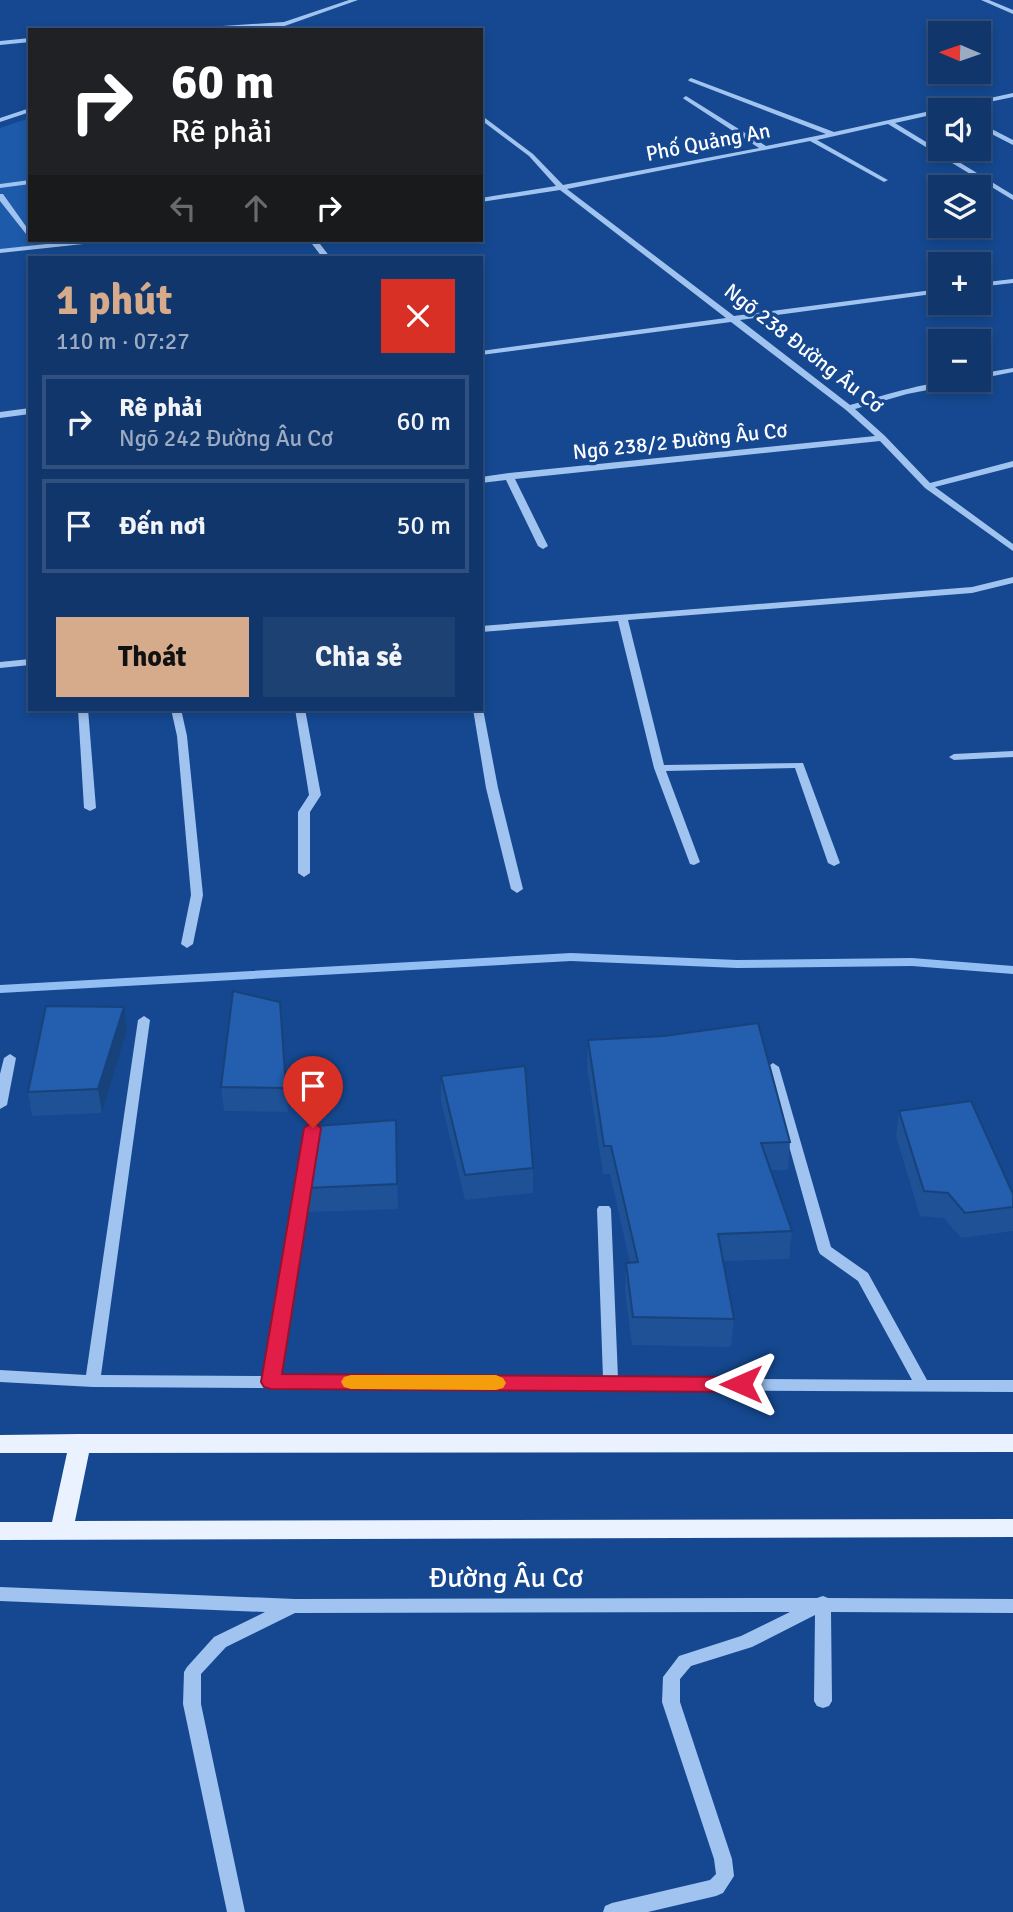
<!DOCTYPE html>
<html lang="vi">
<head>
<meta charset="utf-8">
<style>
  :root { --surface:#10366c; --page:#1e4174; --text:#f1f3f6; --muted:#9cabc2; --line:#30507f; --accent:#d6ab8b }
  body { margin:0; font-family:Signika,sans-serif; background:var(--page); color:var(--text); height:100vh; display:flex; flex-direction:column; font-size:26px; white-space:nowrap }
  * { box-sizing:border-box; margin:0 }
  p { font-size:23px; color:var(--muted) }
  .icon { flex:none; width:38px; height:38px; fill:none; stroke:currentColor; stroke-width:2; stroke-linecap:round; stroke-linejoin:round }
  .map { position:relative; flex:1; overflow:hidden }
  .drawer { position:absolute; left:28px; top:256px; width:455px; height:455px; display:flex; flex-direction:column; background:var(--surface); border-radius:0px; box-shadow:0 4px 10px #0003,0 0 0 2px var(--line) }
  .drawer>* { flex:none }
  .top-card { position:absolute; left:28px; top:28px; width:455px; height:214px; border-radius:0px; box-shadow:0 4px 10px #0003,0 0 0 2px var(--line); background:#202124; color:#fff; overflow:hidden }
  .needle { width:46px; rotate:272deg }
  .controls { position:absolute; left:928px; top:21px; display:grid; gap:14px }
  .controls a { display:grid; place-items:center; width:63px; height:63px; border-radius:0px; background:var(--surface); box-shadow:0 4px 10px #0003,0 0 0 2px var(--line); font-size:35px }
  .pin { position:absolute; display:grid; place-items:center; width:60px; height:60px; color:#fff; margin:-72px -30px; border-radius:50% 50% 50% 0; rotate:-45deg; box-shadow:0 0 7px #0007 }
  .pin .icon { rotate:45deg }
  .me { position:absolute; width:77px; margin:-38px; rotate:270deg; stroke-linejoin:round; filter:drop-shadow(0 0 5px #0008) }
  .turn { display:flex; align-items:center; gap:24px; height:147px; padding:0 28px; font-size:32px }
  .turn .icon { width:91px; height:91px; stroke-width:2.5 }
  .turn b { display:block; font-size:49px; line-height:60px }
  .lanes { display:flex; align-items:center; height:66px; padding:0 28px; background:#0003; justify-content:center; gap:35px; direction:ltr }
  .lanes .off { opacity:.35 }
  .round { display:grid; place-items:center; flex:none; width:74px; height:74px; border-radius:0px; background:var(--page) }
  .overview { display:flex; align-items:center; justify-content:space-between; height:119px; padding:0 28px }
  h1 { font-size:42px; font-weight:700; line-height:52px; color:var(--accent) }
  .primary-button { display:flex; gap:14px; margin-top:auto; padding:14px 28px }
  .primary-button a { flex:1; height:80px; border-radius:0px; background:var(--accent); color:#111; font-size:28px; font-weight:700; line-height:80px; text-align:center }
  .primary-button a+a { background:var(--page); color:var(--text) }
  ul { padding:0; list-style:none }
  li { display:flex; align-items:center; gap:21px; height:94px; margin:0 14px 10px; padding:0 14px; border:4px solid var(--line); border-radius:0px }
  li div { flex:1 }
  li b { display:block; font-size:26px }
  li em { font-style:normal }
  .map>svg:first-child { display:block }
  .green { fill:#1d5aaa }
  .lines { fill:none; stroke-linecap:round; stroke-linejoin:round }
  .stream { fill:#93bef3; fill-rule:evenodd }
  .minor { fill:#a1c3f0; fill-rule:evenodd }
  .major { fill:#ebf2ff; fill-rule:evenodd }
  .wall { fill:#1e5196 }
  .shaded-wall { fill:#18427a }
  .building { fill:#235eaf; stroke:#18427a; stroke-width:2 }
  .route { fill:#e11d48; stroke:#92132f; stroke-width:2 }
  .slow { fill:#f59e0b }
  .labels { text-anchor:middle; stroke-width:7; stroke-linejoin:round; paint-order:stroke }
  .far-street-label { font-size:21px; fill:#fff; stroke:#154890 }
  .near-street-label { font-size:28px; fill:#fff; stroke:#154890 }
</style>
</head>
<body>
<div class="map">
<svg width="1013" height="1912" viewBox="0 0 1013 1912">
  <rect width="100%" height="100%" fill="#154890"/>
  <path class="green" d="M30,118V240H98L0,250V128Z"/>
  <g class="lines">
    <path class="stream" d="M571,953L737,960L912,958L1013,966V974L912,966L737,968L571,961L0,993V985Z"/>
    <path class="minor" d="M349,0H358L279,28L276,26L163,30L284,22Z
      M981,0H989L1013,10V14Z
      M30,38V42L0,45V41Z
      M691,78L834,132L1013,93V97L951,110H940V113L895,123L1013,195V200L888,124L817,140L886,179L888,180L884,182L810,141L567,189L734,316L940,289V293L740,320L850,405C889,394 930,380 970,380L969,382L907,394L855,409L885,436L930,483L1013,461V467L935,487L1013,544V551L925,488L880,441L515,479L548,546L543,549L538,546L506,480L481,483V477L509,473L875,436L846,410L731,322L481,355V351L726,318L560,190L481,202V198L556,186L529,156L481,120V115L533,154L563,185L759,148L684,99L683,98L686,96L766,146L826,134L689,81L688,80Z
      M30,108V112L0,122V118Z
      M978,122L1013,140V145L978,127Z
      M30,180V184L0,188V184Z
      M0,194H3L30,232V239L0,201Z
      M84,240H106L102,242L0,253V249Z
      M309,240H317L330,257H322Z
      M1013,279V283L978,287V283Z
      M1013,368V372L978,379V374Z
      M30,408V414L0,418V412Z
      M1013,577V583L972,593L628,620L664,765L803,763L840,863L834,866L828,863L795,768L666,771L700,862L694,865L690,864L654,768L618,621L481,632V626L972,587Z
      M30,659V665L0,668V662Z
      M481,707L483,709L498,788L523,889L517,893L511,889L486,788L473,709H481Z
      M78,709H88L96,808L90,811L84,808Z
      M171,709H181L187,736L203,895L193,944L187,948L181,944L191,895L177,736Z
      M295,709H305L321,795L310,812V873L304,877L298,873V812L309,795Z
      M1013,751V757L954,760L949,757L954,754Z
      M144,1016L150,1020L101,1375L264,1376L306,1128L308,1125H318L320,1128L279,1376L603,1378L597,1209L599,1206H609L611,1209L618,1378L912,1380L858,1281L820,1254L818,1250L767,1067L773,1063L779,1067L831,1247L868,1273L927,1380H1013V1392L93,1387L0,1382V1370L86,1375L138,1020Z
      M10,1054L16,1058L7,1105L0,1109V1074L4,1058Z
      M0,1587L295,1599L817,1598L823,1596L828,1598L1013,1599V1613L831,1612L832,1701L829,1706L823,1708L817,1706L814,1701L815,1615L752,1647L691,1666L680,1679V1702L732,1859L734,1876L723,1893L716,1896L648,1912H603L605,1906L612,1903L710,1880L716,1874L714,1859L662,1702L663,1677L679,1656L741,1636L790,1612L295,1613L226,1647L201,1674V1704L245,1912H227L183,1704L184,1672L187,1667L214,1637L265,1612L0,1601Z"/>
    <path class="major" d="M80,1434H1013V1452L89,1453L75,1521L1013,1519V1537L0,1540V1522H52L67,1453H0V1435Z"/>
  </g>
  <path class="wall" d="M280,1002L288,1112L224,1111L221,1087Z
    M127,1030L102,1113L32,1116L28,1092Z
    M588,1040L790,1142L788,1170H771L792,1231L789,1259L723,1261L734,1319L731,1347L632,1345L625,1291L626,1263H630L610,1174H603L587,1067Z
    M441,1076L533,1168V1193L465,1200L441,1101Z
    M899,1111L1013,1194V1231L961,1238L944,1218L920,1216L896,1136Z
    M396,1120L398,1209L309,1212L307,1188Z"/>
  <path class="shaded-wall" d="M124,1007L127,1030L102,1113L98,1089Z"/>
  <path class="building" d="M233,991L280,1002L286,1088L221,1087Z
    M46,1006L124,1007L98,1089L28,1092Z
    M758,1023L790,1142L761,1143L792,1231L718,1234L734,1319L633,1317L626,1263L638,1262L611,1146H604L588,1040L664,1036Z
    M525,1066L533,1168L465,1175L441,1076Z
    M971,1101L1013,1194V1207L965,1213L948,1193L924,1191L899,1111Z
    M396,1120L397,1184L307,1188L317,1126Z"/>
  <path class="route" d="M313,1122L321,1128L282,1374L741,1377L748,1379L751,1384L748,1389L741,1392L271,1389L264,1387L261,1382L304,1128Z"/>
  <path class="slow" d="M351,1375H496L503,1378L506,1383L503,1388L496,1390L351,1389L344,1387L341,1382L344,1377Z"/>
  <g class="labels">
    <g class="far-street-label">
      <text transform="translate(708 142) rotate(-11)" y="7">Phố Quảng An</text>
      <text transform="translate(804 348) rotate(38)" y="7">Ngõ 238 Đường Âu Cơ</text>
      <text transform="translate(680 441) rotate(-6)" y="7">Ngõ 238/2 Đường Âu Cơ</text>
    </g>
    <g class="near-street-label">
      <text x="506" y="1587">Đường Âu Cơ</text>
    </g>
  </g>
</svg>
<div class="controls">
<a><svg class="needle" viewBox="-14 -14 28 28"><path d="M0-13l5 13h-10z" fill="#e53935"/><path d="M0 13l5-13h-10z" fill="#9cabc2"/></svg></a>
<a><svg class="icon" aria-label="sound" viewBox="0 0 24 24"><path d="M4 9h4l5-4v14l-5-4H4zM17 9q2 3 0 6"/></svg></a>
<a><svg class="icon" aria-label="layers" viewBox="0 0 24 24"><path d="M12 4l9 5-9 5-9-5zM3 14l9 5 9-5"/></svg></a>
<a>+</a>
<a>−</a>
</div>
<div class="pin" style="left:313px;top:1128px;background:#d93025"><svg class="icon" aria-label="arrive" viewBox="0 0 24 24"><path d="M6 21V4h12l-3 4 3 4H6"/></svg></div>
<svg class="me" style="left:741px;top:1384px" viewBox="-20 -20 40 40"><path d="M0-17L14 15 0 8-14 15z" fill="#e11d48" stroke="#fff" stroke-width="4"/></svg>
<div class="top-card">
<div class="turn"><svg class="icon" aria-label="right" viewBox="0 0 24 24"><path d="M7 20v-9h11M14 6l5 5-5 5"/></svg><div><b>60 m</b>Rẽ phải</div></div>
<div class="lanes"><svg class="icon off" aria-label="left" viewBox="0 0 24 24"><path d="M17 20v-9H6M10 6l-5 5 5 5"/></svg><svg class="icon off" aria-label="ahead" viewBox="0 0 24 24"><path d="M12 20V5M6 11l6-6 6 6"/></svg><svg class="icon" aria-label="right" viewBox="0 0 24 24"><path d="M7 20v-9h11M14 6l5 5-5 5"/></svg></div>
</div>
<section class="drawer">
<div class="overview"><div><h1>1 phút</h1><p>110 m · 07:27</p></div><a class="round" style="background:#d93025;color:#fff"><svg class="icon" aria-label="close" viewBox="0 0 24 24"><path d="M6 6l12 12M18 6L6 18"/></svg></a></div>
<ul>
<li><svg class="icon" aria-label="right" viewBox="0 0 24 24"><path d="M7 20v-9h11M14 6l5 5-5 5"/></svg><div><b>Rẽ phải</b><p>Ngõ 242 Đường Âu Cơ</p></div><em>60 m</em></li>
<li><svg class="icon" aria-label="arrive" viewBox="0 0 24 24"><path d="M6 21V4h12l-3 4 3 4H6"/></svg><div><b>Đến nơi</b></div><em>50 m</em></li>
</ul>
<div class="primary-button"><a>Thoát</a><a>Chia sẻ</a></div>
</section>
</div>
</body>
</html>
